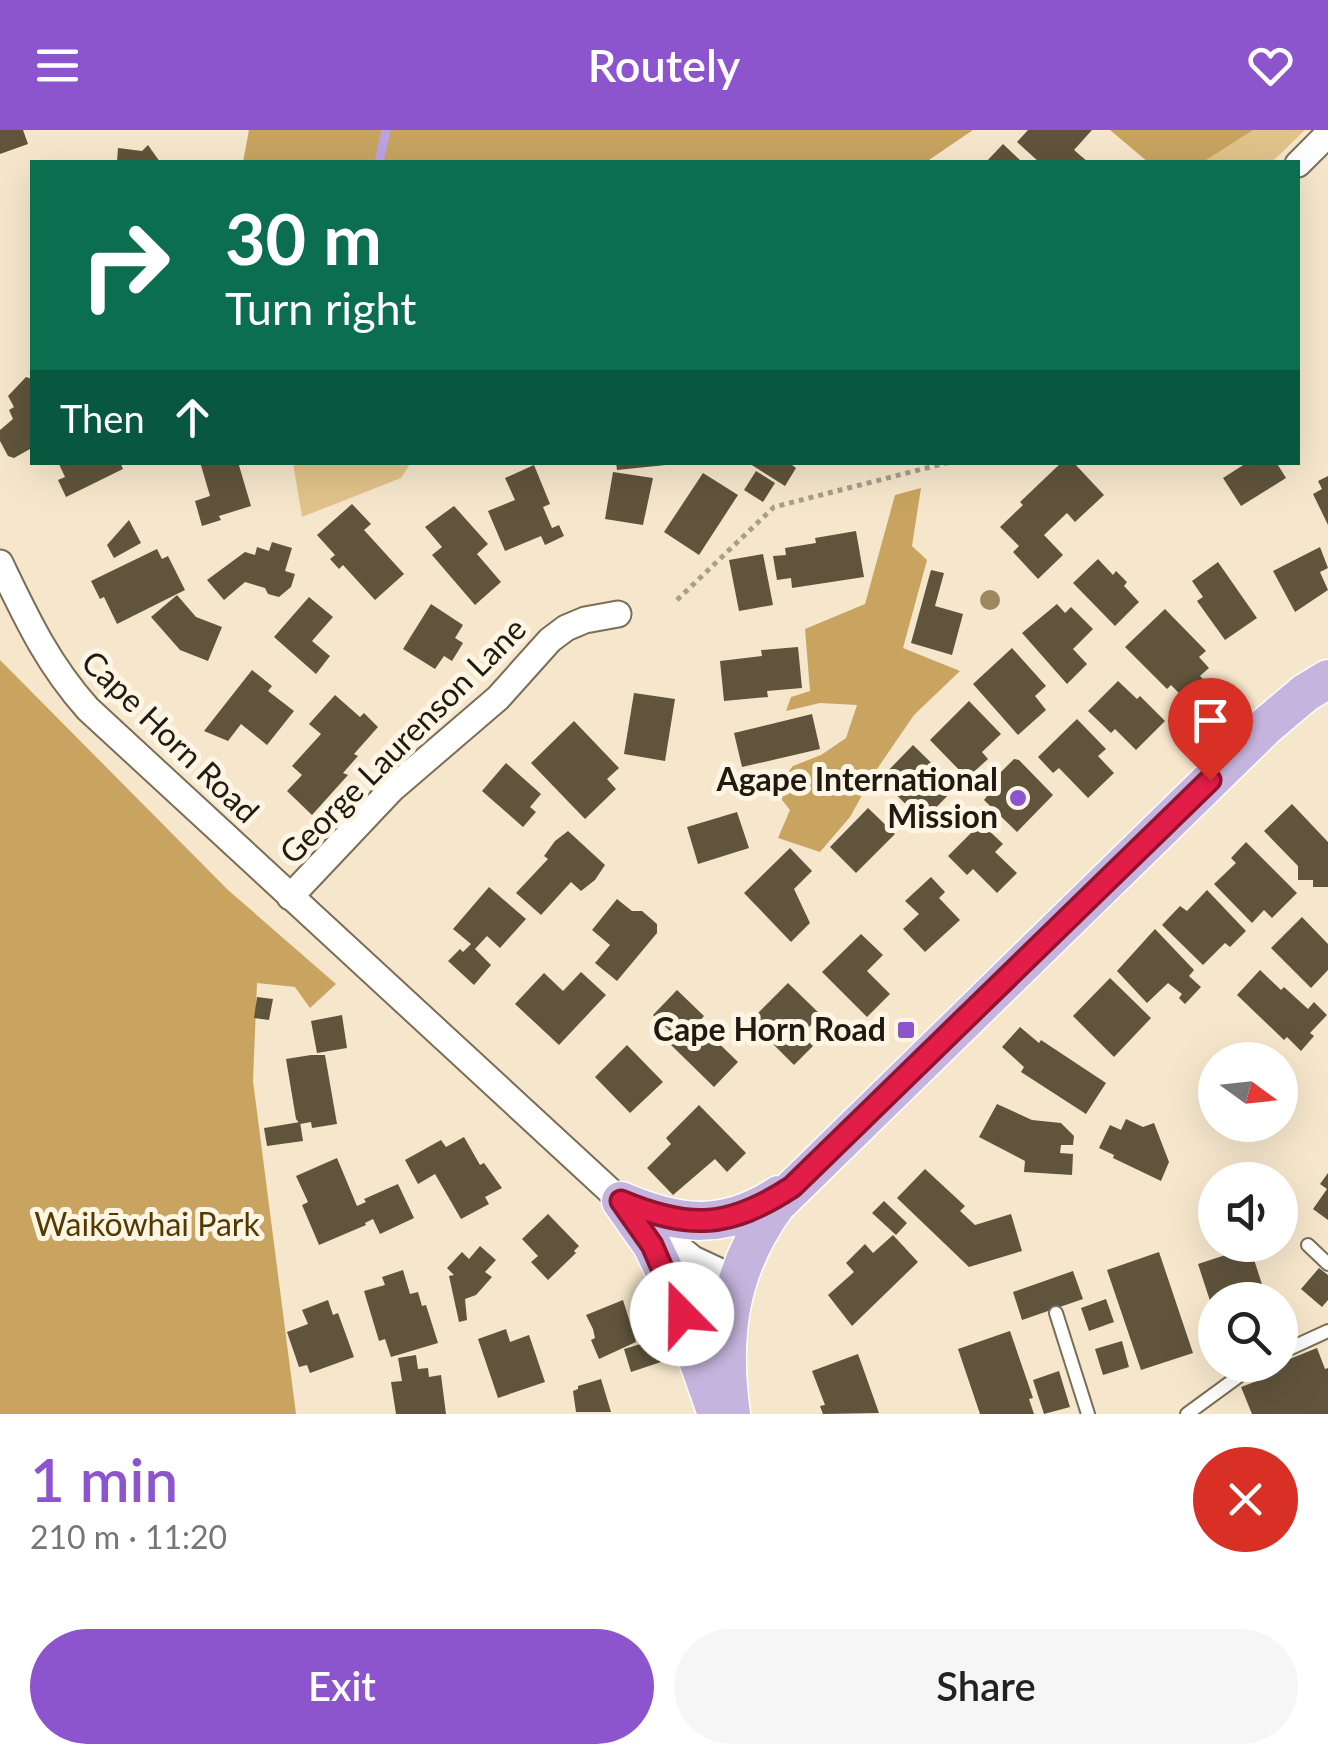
<!DOCTYPE html>
<html lang="en">
<head>
<meta charset="utf-8">
<style>
  :root { --surface:#fff; --page:#f6f6f6; --text:#222; --muted:#767676; --accent:#8d55cd }
  body { margin:0; font-family:Lato,sans-serif; background:var(--page); color:var(--text); height:100vh; display:flex; flex-direction:column; font-size:38px; white-space:nowrap }
  * { box-sizing:border-box; margin:0 }
  p { font-size:32px; color:var(--muted) }
  .icon { flex:none; width:55px; height:55px; fill:none; stroke:currentColor; stroke-width:2; stroke-linecap:round; stroke-linejoin:round }
  .map { position:relative; height:1284px; overflow:hidden }
  .sheet { display:flex; flex-direction:column; background:var(--surface); flex:1 }
  .sheet>* { flex:none }
  .guide { position:absolute; left:30px; top:30px; width:1270px; height:305px; border-radius:0px; box-shadow:0 10px 40px #0002; background:#0b6e4f; color:#fff; overflow:hidden }
  .needle { width:65px; rotate:105deg }
  .controls { position:absolute; left:1198px; top:912px; display:grid; gap:20px }
  .controls a { display:grid; place-items:center; width:100px; height:100px; border-radius:50%; background:var(--surface); box-shadow:0 10px 40px #0002; font-size:50px }
  .pin { position:absolute; display:grid; place-items:center; width:85px; height:85px; color:#fff; margin:-102px -42px; border-radius:50% 50% 50% 0; rotate:-45deg; box-shadow:0 0 10px #0007 }
  .pin .icon { rotate:45deg }
  .me { position:absolute; width:110px; margin:-55px; rotate:338deg; stroke-linejoin:round; filter:drop-shadow(0 0 8px #0008) }
  .turn { display:flex; align-items:center; gap:35px; height:210px; padding:0 30px; font-size:45px }
  .turn .icon { width:130px; height:130px; stroke-width:2.5 }
  .turn b { display:block; font-size:70px; line-height:85px }
  .then { display:flex; align-items:center; height:95px; padding:0 30px; background:#0003; gap:20px; font-size:38px }
  .round { display:grid; place-items:center; flex:none; width:105px; height:105px; border-radius:52px; background:var(--page) }
  .head { display:flex; align-items:center; justify-content:space-between; height:170px; padding:0 30px }
  h1 { font-size:60px; font-weight:600; line-height:75px; color:var(--accent) }
  .primary-button { display:flex; gap:20px; margin-top:auto; padding:20px 30px }
  .primary-button a { flex:1; height:115px; border-radius:60px; background:var(--accent); color:#fff; font-size:40px; font-weight:600; line-height:115px; text-align:center }
  .primary-button a+a { background:var(--page); color:var(--text) }
  header { display:flex; justify-content:space-between; align-items:center; height:130px; padding:0 30px; background:var(--accent); color:#fff; font-size:45px; font-weight:600 }
  .map>svg:first-child { display:block }
  .green { fill:#e2c38a }
  .forest { fill:#c8a460 }
  .lines { fill:none; stroke-linecap:round; stroke-linejoin:round }
  .stream { stroke:#bda2e4; stroke-width:9 }
  .building { fill:#60543c }
  .lane-casing { stroke:#7b6e56; stroke-width:16 }
  .street-casing { stroke:#7b6e56; stroke-width:29 }
  .primary-casing { stroke:#fff; stroke-width:41 }
  .path { stroke:#aa9e89; stroke-width:5; stroke-dasharray:5 5; stroke-linecap:butt }
  .lane { stroke:#fff; stroke-width:12 }
  .street { stroke:#fff; stroke-width:25 }
  .primary { stroke:#c5b4dd; stroke-width:38 }
  .tree { fill:#9c885c }
  .route-casing { stroke:#92132f; stroke-width:25 }
  .route { stroke:#e11d48; stroke-width:18 }
  .poi-dot { fill:#8d55cd; stroke:#fef5e5; stroke-width:4 }
  .labels { text-anchor:middle; stroke-width:10; stroke-linejoin:round; paint-order:stroke }
  .street-label { font-size:32px; fill:#201a10; stroke:#fef5e5 }
  .poi-label { font-size:32px; font-weight:bold; fill:#201a10; stroke:#fef5e5; text-anchor:end }
  .park-label { font-size:32px; fill:#533b00; stroke:#fef5e5 }
</style>
</head>
<body>
<header><svg class="icon" aria-label="menu" viewBox="0 0 24 24"><path d="M4 6h16M4 12h16M4 18h16"/></svg>Routely<svg class="icon" aria-label="heart" viewBox="0 0 24 24"><path d="M12 20l-8-8c-3-5 5-10 8-4 3-6 11-1 8 4z"/></svg></header>
<div class="map">
<svg width="1328" height="1284" viewBox="0 0 1328 1284">
  <rect width="100%" height="100%" fill="#f6e7cc"/>
  <path class="green" d="M1123,0H1305L1272,32H1155Z
    M293,333H411L401,348L302,387Z"/>
  <path class="forest" d="M249,0H973L926,32H243Z
    M1110,0H1253L1203,32H1148Z
    M921,358L912,416L927,430L903,518L960,541L914,585L875,642L850,687L820,722L778,708L790,680L774,660L793,636L821,625L846,608L857,575L820,573L786,581L791,567L810,561L805,499L865,474L895,365Z
    M0,530L228,760L336,854L310,878L295,857L257,853L253,951L296,1284H0Z"/>
  <g class="lines">
    <path class="stream" d="M379,32L386,0"/>
  </g>
  <path class="building" d="M0,0H23L28,14L0,24Z
    M1028,0H1092L1074,20L1088,32H1039L1017,12Z
    M1003,14L1022,32H986Z
    M148,15L160,32H117L118,18L142,21Z
    M26,247L32,249V311L30,319L14,328L8,326L0,311V300L13,289L9,280L14,277L8,266Z
    M58,332H120L123,339L66,367L58,350L65,347Z
    M200,332H238L251,376L219,386L221,390L202,396L195,371L210,366Z
    M616,332H666V335L617,340Z
    M747,332H788L796,338L785,356Z
    M1062,332H1073L1104,365L1075,392L1067,383L1044,405L1063,425L1038,449L1013,422L1019,416L1000,397L1023,375L1020,372Z
    M1248,332H1276L1286,348L1241,376L1223,348Z
    M534,335L550,374L543,377L552,398L559,395L564,406L545,415L541,406L505,421L488,381L515,370L505,348Z
    M756,341L775,353L763,372L744,360Z
    M613,342L653,348L643,395L605,389Z
    M703,343L738,365L699,425L664,402Z
    M1328,346V395L1313,364L1322,359L1318,351Z
    M352,374L371,394L364,400L404,444L375,470L343,435L339,439L330,429L335,425L317,405Z
    M454,376L488,414L477,424L501,452L475,475L432,425L442,417L425,397Z
    M129,390L141,413L114,428L107,415Z
    M856,401L864,447L792,458L791,448L777,450L773,426L786,425L785,418L816,413L815,408Z
    M272,412L292,418L285,441L295,444L291,457L279,467L268,464L265,458L245,452L224,470L207,450L245,422L255,425L257,417L269,421Z
    M1320,417L1328,438L1320,442L1328,460L1295,482L1273,441Z
    M157,419L162,429L168,426L185,460L117,494L104,467L100,469L91,451Z
    M763,424L773,475L739,481L729,430Z
    M1098,429L1113,445L1116,441L1127,452L1124,456L1139,472L1115,496L1073,453Z
    M1218,432L1257,488L1225,510L1197,471L1203,467L1192,451Z
    M931,440L944,443L935,476L963,484L952,525L911,513Z
    M177,465L196,487L222,497L208,531L180,520L151,487Z
    M309,467L333,487L312,511L330,526L316,544L274,507Z
    M431,474L463,495L455,508L463,513L452,531L444,526L435,539L403,519Z
    M1057,474L1065,483L1071,477L1093,499L1073,519L1087,534L1067,554L1022,503Z
    M1165,479L1206,521L1199,527L1209,538L1200,546L1205,551L1186,570L1171,555L1167,559L1125,517Z
    M798,517L802,558L767,561L768,567L724,571L720,531L762,526L761,520Z
    M1012,518L1046,556L1035,566L1046,580L1018,605L973,554Z
    M252,540L272,556L268,561L294,581L267,615L241,594L228,611L204,601Z
    M1118,551L1137,569L1140,566L1165,591L1136,620L1115,599L1111,603L1088,581Z
    M634,563L675,569L665,631L624,624Z
    M335,565L360,587L364,583L378,597L354,624L358,626L343,643L348,645L312,685L287,661L302,645L292,636L321,604L309,594Z
    M969,571L1001,604L982,622L988,629L967,648L930,610Z
    M812,584L820,619L742,637L734,603Z
    M1077,589L1106,619L1098,626L1114,643L1088,668L1059,638L1053,643L1038,627Z
    M574,591L619,638L607,649L616,659L585,689L531,633Z
    M913,615L956,657L923,691L880,649Z
    M1014,629L1019,630L1053,665L1017,702L984,670L988,665L983,660Z
    M506,633L541,664L530,677L536,682L523,697L482,661Z
    M1292,674L1328,712V757H1313V750H1298V736L1264,701Z
    M868,678L895,704L856,743L830,717Z
    M737,682L749,718L698,734L687,697Z
    M981,693L1003,714L995,722L1017,743L997,763L973,739L967,745L948,726Z
    M568,701L605,735L595,750L581,761L571,752L541,785L516,763L548,729L544,726L555,711Z
    M1246,712L1297,763L1272,788L1264,780L1252,793L1214,754L1236,733L1231,728Z
    M790,718L812,741L794,759L810,793L791,812L744,763Z
    M931,747L945,762L939,768L960,790L925,822L903,799L919,784L905,771Z
    M489,757L526,789L500,818L487,806L475,819L491,835L474,855L448,831L460,819L463,822L471,814L453,799Z
    M1207,760L1246,801L1230,817L1225,813L1203,835L1162,795L1180,776L1187,781Z
    M617,769L632,781H642L657,794V803L617,851L595,833L610,815L592,800Z
    M1302,787L1328,814V840L1311,858L1271,818Z
    M1155,799L1194,840L1189,846L1201,857L1185,874L1179,868L1182,864L1168,853L1147,873L1117,841Z
    M861,804L883,825L867,841L890,864L867,887L822,842Z
    M1260,840L1281,860L1284,857L1308,879L1314,872L1327,885L1310,903L1314,906L1301,921L1287,907L1284,910L1237,865Z
    M581,842L606,865L559,915L515,874L544,843L563,861Z
    M1110,848L1151,888L1114,927L1073,886Z
    M788,853L821,885L801,905L813,916L794,935L750,891Z
    M677,860L704,886L698,893L738,932L714,957L670,914L677,908L653,885Z
    M257,867L273,869L269,890L254,888Z
    M342,885L347,918L317,923L311,891Z
    M1020,897L1039,913L1041,910L1106,953L1086,984L1021,942L1024,937L1002,917Z
    M627,915L663,952L630,983L595,947Z
    M311,925H325L337,994L312,998L311,992L300,994L296,989L286,929Z
    M997,974L1032,990L1061,993L1074,1006L1073,1015H1061L1060,1023L1073,1024L1072,1045L1024,1042L1025,1031L979,1007Z
    M699,975L746,1023L727,1042L715,1029L673,1065L647,1038L671,1014L666,1008Z
    M1126,989L1143,997L1154,993L1169,1032L1161,1051L1113,1028L1114,1025L1099,1018L1110,995L1121,1000Z
    M300,992L303,1011L267,1016L264,998Z
    M464,1007L480,1035L484,1033L502,1058L485,1067L489,1074L461,1089L435,1044L418,1054L405,1030L441,1010L446,1017Z
    M337,1028L357,1076L366,1072L364,1069L398,1054L414,1088L380,1104L373,1089L365,1093L366,1095L319,1115L302,1075L308,1072L296,1046Z
    M925,1039L965,1076L960,1081L975,1095L1011,1084L1022,1121L969,1137L897,1068Z
    M1328,1043V1090L1313,1079L1327,1059L1320,1054Z
    M884,1071L907,1093L896,1105L872,1083Z
    M548,1084L579,1116L574,1121L576,1123L548,1150L531,1132L538,1126L522,1109Z
    M893,1105L918,1132L852,1196L828,1165L854,1142L846,1133L865,1114L873,1123Z
    M480,1116L496,1130L485,1142L492,1147L476,1165L465,1169L467,1190L459,1192L449,1146L454,1145L447,1138L462,1122L469,1129Z
    M1250,1117L1267,1170H1215L1214,1183L1198,1134Z
    M1159,1122L1193,1223L1141,1240L1107,1140Z
    M1319,1138L1328,1145V1170L1322,1177L1301,1159Z
    M403,1140L410,1164L418,1162L422,1176L426,1175L438,1213L391,1227L385,1209L379,1211L364,1161L385,1155L382,1147Z
    M1073,1141L1083,1169L1022,1190L1013,1162Z
    M1106,1169L1114,1192L1089,1201L1081,1178Z
    M328,1170L333,1185L338,1183L354,1227L310,1243L307,1235L299,1237L287,1202L308,1194L302,1180Z
    M623,1170L636,1212L599,1229L591,1210L595,1208L593,1199L586,1185Z
    M506,1199L510,1212L529,1205L545,1252L498,1268L478,1209Z
    M1010,1201L1033,1268L1029,1269L1034,1284H980L958,1219Z
    M654,1210L661,1232L631,1242L624,1219Z
    M1122,1211L1129,1237L1103,1245L1095,1219Z
    M1317,1218L1325,1239L1328,1238V1284H1252L1241,1257L1265,1248L1262,1240Z
    M858,1224L879,1283L823,1284L820,1276L825,1275L812,1241Z
    M416,1225L418,1239L428,1238L429,1247L441,1245L446,1284H396L391,1252L402,1251L398,1228Z
    M1059,1241L1070,1277L1044,1284L1033,1250Z
    M601,1249L611,1282H576L573,1261L578,1259V1256Z"/>
  <g class="lines">
    <defs>
      <path id="lane" d="M1308,1115L1328,1134
        M1056,1183L1088,1284
        M1280,1223L1328,1201
        M1187,1284L1254,1235"/>
      <path id="street" d="M1298,34L1328,4
        M0,433C26,487 47,533 88,579L621,1071L693,1129L738,1150
        M290,767L392,659L498,568L550,510L566,498L585,490L618,484"/>
      <path id="primary" d="M621,1071L652,1115L673,1159L717,1284
        M621,1071C679,1096 724,1101 779,1065
        M731,1284C720,1206 729,1140 776,1075L1266,596L1305,563L1328,549"/>
    </defs>
    <use href="#lane" class="lane-casing"/>
    <use href="#street" class="street-casing"/>
    <use href="#primary" class="primary-casing"/>
    <path class="path" d="M677,470L774,377L950,332"/>
    <use href="#lane" class="lane"/>
    <use href="#street" class="street"/>
    <use href="#primary" class="primary"/>
  </g>
  <circle class="tree" cx="990" cy="470" r="10"/>
  <g class="lines">
    <defs>
      <path id="route" d="M682,1184L652,1115L621,1071C690,1100 729,1098 792,1057L1210,650"/>
    </defs>
    <use href="#route" class="route-casing"/>
    <use href="#route" class="route"/>
  </g>
  <g class="poi-dot">
    <circle cx="1018" cy="668" r="10"/>
    <rect x="896" y="890" width="20" height="20" rx="5"/>
  </g>
  <g class="labels">
    <g class="street-label">
      <text transform="translate(170 607) rotate(44)" y="11">Cape Horn Road</text>
      <text transform="translate(403 611) rotate(-45)" y="11">George Laurenson Lane</text>
    </g>
    <g class="poi-label">
      <text x="998" y="661">Agape International<tspan x="998" dy="37">Mission</tspan></text>
      <text x="886" y="911">Cape Horn Road</text>
    </g>
    <g class="park-label">
      <text x="147" y="1106">Waikōwhai Park</text>
    </g>
  </g>
</svg>
<div class="controls">
<a><svg class="needle" viewBox="-14 -14 28 28"><path d="M0-13l5 13h-10z" fill="#e53935"/><path d="M0 13l5-13h-10z" fill="#767676"/></svg></a>
<a><svg class="icon" aria-label="sound" viewBox="0 0 24 24"><path d="M4 9h4l5-4v14l-5-4H4zM17 9q2 3 0 6"/></svg></a>
<a><svg class="icon" aria-label="search" viewBox="0 0 24 24"><circle cx="10" cy="10" r="6"/><path d="M15 15l6 6"/></svg></a>
</div>
<div class="pin" style="left:1210px;top:650px;background:#d93025"><svg class="icon" aria-label="arrive" viewBox="0 0 24 24"><path d="M6 21V4h12l-3 4 3 4H6"/></svg></div>
<svg class="me" style="left:682px;top:1184px" viewBox="-20 -20 40 40"><circle r="19" fill="#fff"/><path d="M0-13L10 11 0 6-10 11z" fill="#e11d48"/></svg>
<div class="guide">
<div class="turn"><svg class="icon" aria-label="right" viewBox="0 0 24 24"><path d="M7 20v-9h11M14 6l5 5-5 5"/></svg><div><b>30 m</b>Turn right</div></div>
<div class="then">Then<svg class="icon" aria-label="ahead" viewBox="0 0 24 24"><path d="M12 20V5M6 11l6-6 6 6"/></svg></div>
</div>
</div>
<section class="sheet">
<div class="head"><div><h1>1 min</h1><p>210 m · 11:20</p></div><a class="round" style="background:#d93025;color:#fff"><svg class="icon" aria-label="close" viewBox="0 0 24 24"><path d="M6 6l12 12M18 6L6 18"/></svg></a></div>
<div class="primary-button"><a>Exit</a><a>Share</a></div>
</section>
</body>
</html>
